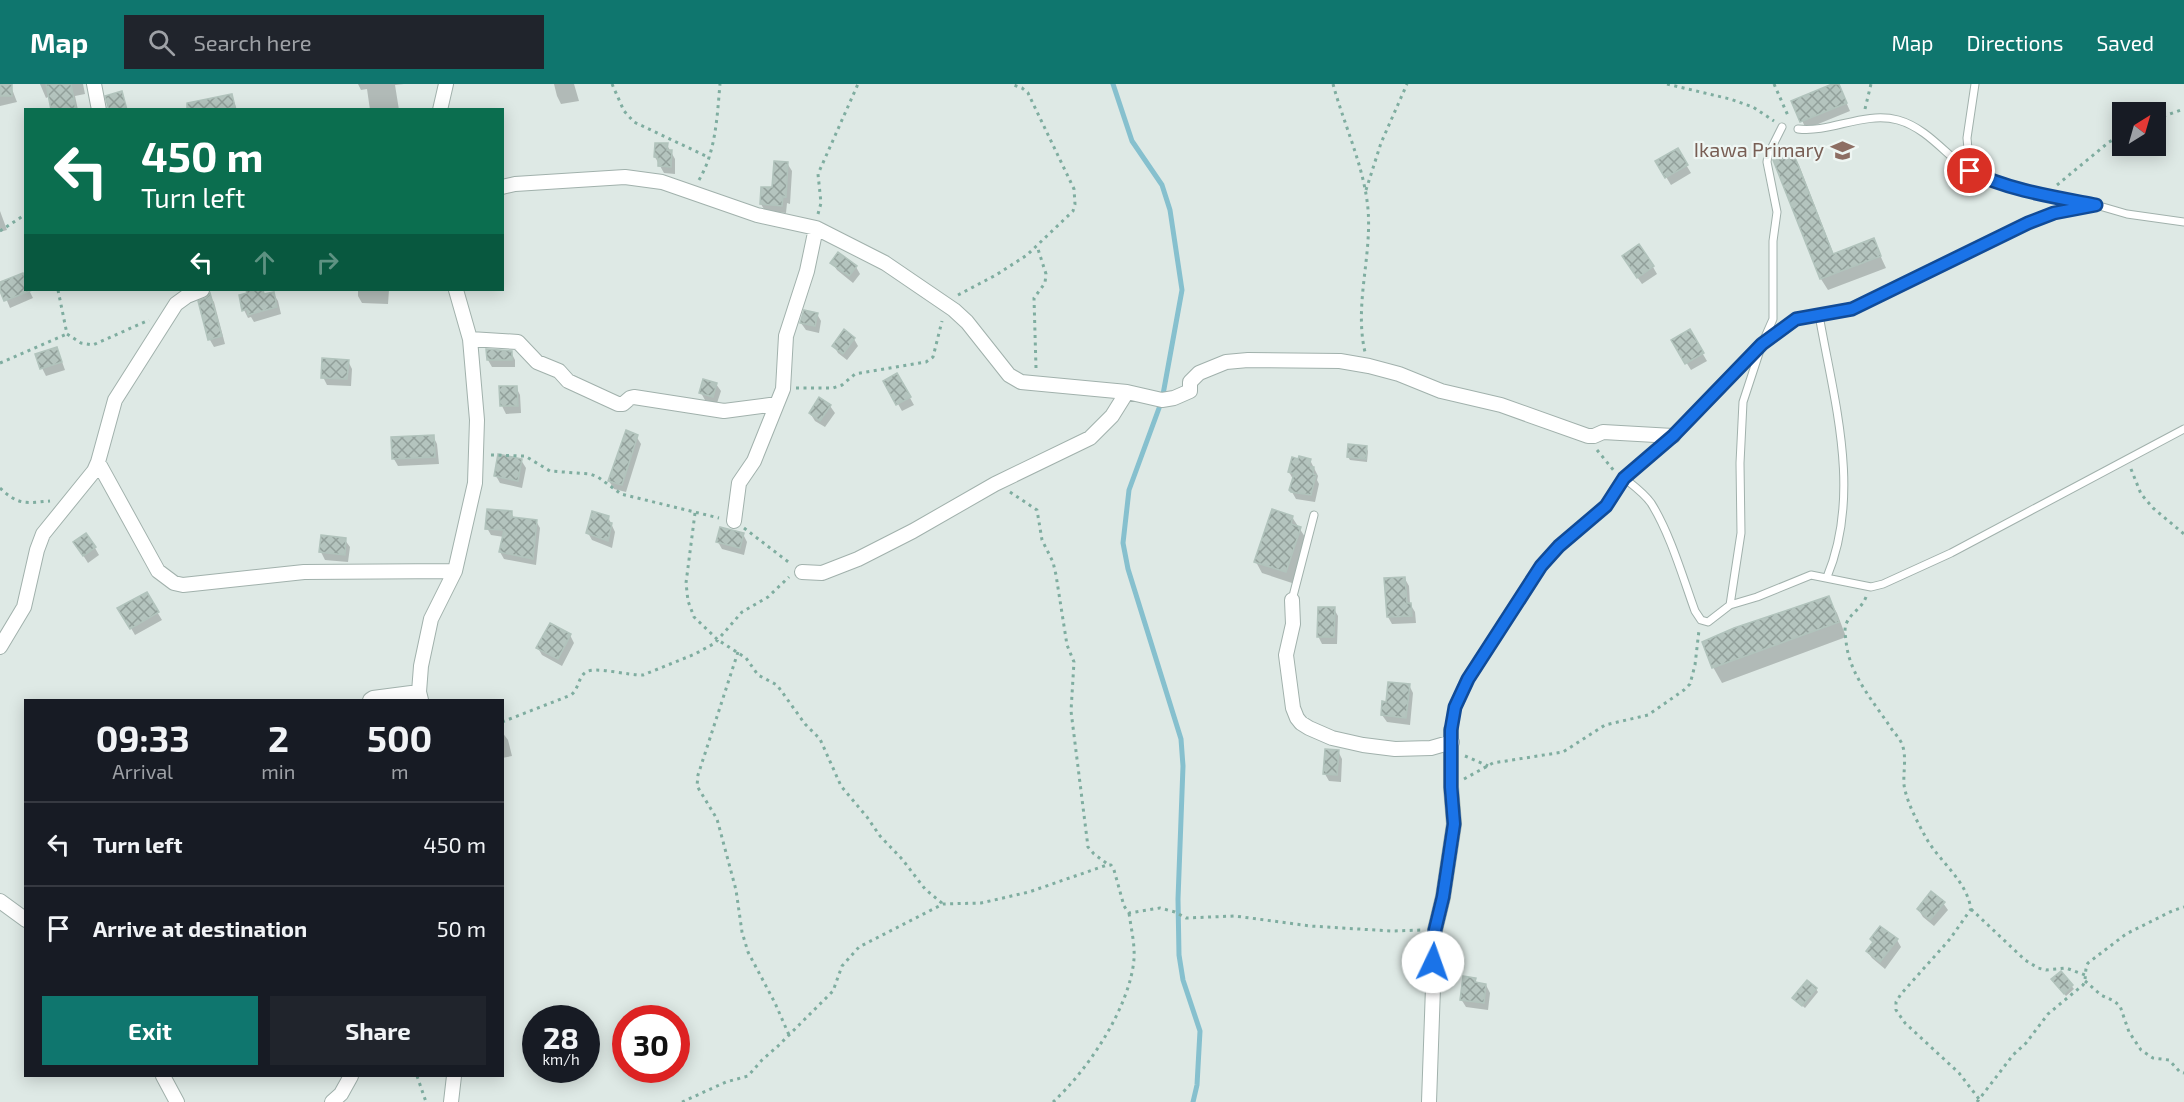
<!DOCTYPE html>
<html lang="en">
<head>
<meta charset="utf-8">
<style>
  :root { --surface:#171b24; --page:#20242c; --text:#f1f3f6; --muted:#9ea1a6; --line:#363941; --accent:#0f766e }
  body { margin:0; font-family:"Exo 2",sans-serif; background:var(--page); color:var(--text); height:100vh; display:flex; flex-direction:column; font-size:22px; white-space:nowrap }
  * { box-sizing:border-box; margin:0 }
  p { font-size:20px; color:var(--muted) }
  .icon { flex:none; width:33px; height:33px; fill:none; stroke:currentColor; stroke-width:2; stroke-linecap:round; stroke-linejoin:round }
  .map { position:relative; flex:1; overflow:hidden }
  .sheet { position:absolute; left:24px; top:615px; width:480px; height:378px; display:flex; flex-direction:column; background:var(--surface); border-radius:0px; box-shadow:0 3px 15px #0003 }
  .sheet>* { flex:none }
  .hud { position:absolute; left:24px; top:24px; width:480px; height:183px; border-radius:0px; box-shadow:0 3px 15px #0003; background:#0b6e4f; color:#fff; overflow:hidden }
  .needle { width:39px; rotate:37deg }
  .fabs { position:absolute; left:2112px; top:18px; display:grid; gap:12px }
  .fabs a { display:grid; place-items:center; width:54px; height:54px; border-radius:0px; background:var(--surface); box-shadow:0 3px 15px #0003; font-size:30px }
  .speed { position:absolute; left:522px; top:921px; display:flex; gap:12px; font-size:30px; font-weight:700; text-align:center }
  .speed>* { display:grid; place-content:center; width:78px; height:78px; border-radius:50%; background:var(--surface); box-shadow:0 3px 15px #0003; line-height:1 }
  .speed small { font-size:15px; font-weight:400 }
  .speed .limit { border:9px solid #d22; background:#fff; color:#111 }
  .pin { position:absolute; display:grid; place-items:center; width:51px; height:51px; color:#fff; margin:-26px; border:3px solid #fff; border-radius:50%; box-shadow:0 2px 6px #0007 }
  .me { position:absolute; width:66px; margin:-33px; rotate:3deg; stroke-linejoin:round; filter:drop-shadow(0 0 4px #0008) }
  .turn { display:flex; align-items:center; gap:21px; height:126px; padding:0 18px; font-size:27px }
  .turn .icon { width:78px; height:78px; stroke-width:2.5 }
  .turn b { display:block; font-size:42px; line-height:51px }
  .lanes { display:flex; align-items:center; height:57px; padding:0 18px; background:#0003; justify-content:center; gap:30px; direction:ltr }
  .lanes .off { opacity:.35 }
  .eta { display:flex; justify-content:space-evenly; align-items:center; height:102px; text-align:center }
  .eta b { font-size:36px; font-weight:700; line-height:42px }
  .action { display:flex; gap:12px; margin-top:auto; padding:12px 18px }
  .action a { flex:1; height:69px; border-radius:0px; background:var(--accent); color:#fff; font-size:24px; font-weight:700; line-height:69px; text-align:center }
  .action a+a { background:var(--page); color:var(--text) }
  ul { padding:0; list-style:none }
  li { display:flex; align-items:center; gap:18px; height:84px; padding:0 18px; border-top:2px solid var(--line) }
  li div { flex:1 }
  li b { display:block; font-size:22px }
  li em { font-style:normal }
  header { display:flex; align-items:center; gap:36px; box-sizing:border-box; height:84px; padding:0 30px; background:var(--accent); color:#fff }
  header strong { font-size:28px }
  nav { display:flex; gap:33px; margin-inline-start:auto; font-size:21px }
  .search { width:420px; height:54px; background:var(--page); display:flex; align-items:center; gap:15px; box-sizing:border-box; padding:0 21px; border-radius:0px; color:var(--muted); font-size:22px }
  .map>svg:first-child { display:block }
  .shadow { fill:#0003 }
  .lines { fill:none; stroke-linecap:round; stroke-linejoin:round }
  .stream { stroke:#86c0ce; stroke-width:5 }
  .building { fill:url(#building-cross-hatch); stroke:#b1c3bc; stroke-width:1.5 }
  .lane-casing { stroke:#a1b1ac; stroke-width:9 }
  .street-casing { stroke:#a1b1ac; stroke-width:16 }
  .path { stroke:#7fada0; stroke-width:3; stroke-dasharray:3 4.5; stroke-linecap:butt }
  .lane { stroke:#fff; stroke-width:7 }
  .street { stroke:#fff; stroke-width:14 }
  .route-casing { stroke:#114b97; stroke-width:15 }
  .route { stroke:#1a73e8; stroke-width:10 }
  .labels { text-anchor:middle; stroke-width:4.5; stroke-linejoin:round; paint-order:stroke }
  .education-label { font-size:20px; fill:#785e54; stroke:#eef6f3; text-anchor:end }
</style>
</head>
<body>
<header>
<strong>Map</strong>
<div class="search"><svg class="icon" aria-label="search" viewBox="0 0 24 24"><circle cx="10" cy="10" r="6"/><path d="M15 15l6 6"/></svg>Search here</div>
<nav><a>Map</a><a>Directions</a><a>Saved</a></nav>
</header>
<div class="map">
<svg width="2184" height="1018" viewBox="0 0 2184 1018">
  <defs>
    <pattern id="building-cross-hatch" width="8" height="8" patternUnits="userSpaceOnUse" patternTransform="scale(1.5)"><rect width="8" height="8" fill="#b4c4be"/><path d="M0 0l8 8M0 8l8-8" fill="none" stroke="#92a09b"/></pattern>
  </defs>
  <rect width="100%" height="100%" fill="#dee9e5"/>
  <path class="shadow" d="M0,0H10L17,18L0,22Z
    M40,0H83L85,10L75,12L78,26H53L50,12L46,14Z
    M358,0H404L395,1L399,26H370L367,5L361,6Z
    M554,0H574L579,17L561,20L557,12Z
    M1838,0L1850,27L1806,45L1793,17Z
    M232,12L237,26H213Z
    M667,61L675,75V90L664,89L655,73Z
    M1677,66L1691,89L1671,101L1657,78Z
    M1792,70L1799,81L1834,171L1873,156L1886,184L1828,206L1821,195L1775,77Z
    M787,79L792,87L790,120L787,119L786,129L765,127L761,120L773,105Z
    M0,127L7,146L0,148Z
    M832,179L856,183L860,190L853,199L837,186Z
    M1628,180L1653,183L1657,190L1642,200Z
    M0,200L29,206L33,214L10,224Z
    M259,206H262L266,211L273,209L278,217L281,230L254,238L251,233L248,234L244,226L240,212Z
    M358,206H389L388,220L362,219L358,212Z
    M210,212L214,218L225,260L214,263L210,256L200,218Z
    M817,230L821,237L819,249L806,246L801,239Z
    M1689,247L1707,277L1691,286L1673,257Z
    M854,255L858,262L847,276L838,269L834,262Z
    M57,264L65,286L46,292L42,284Z
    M511,268L515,276V283H492L488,276Z
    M348,277L352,285L351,302L327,301L323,293Z
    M897,291L914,321L902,327L885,297Z
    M716,300L721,307L717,319L705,316L701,309Z
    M516,303L520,311L521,329L506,330L502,322L501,304Z
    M830,322L835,329L825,343L815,337L810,329Z
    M433,352L437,360L439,380L398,382L394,375Z
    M636,352L641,360L626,408L614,405L609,397Z
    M1366,363L1368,367L1367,378L1350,376L1348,373Z
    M521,376L526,384L522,404L500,399L496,392Z
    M1310,376L1318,392L1317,396L1319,400L1315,418L1296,415L1292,408L1294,397L1289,388Z
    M511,429L515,435L536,437L540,444L536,481L504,475L500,468L504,453L491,451L487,444Z
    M608,433L615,448L612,464L592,456L588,449Z
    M1292,433L1307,456L1292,499L1262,489L1256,478Z
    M743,450L747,458L744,471L722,465L718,458Z
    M345,456L350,463L348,478L325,476L321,468Z
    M95,464L99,471L88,479L79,465Z
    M1405,495L1409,502L1410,520L1415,528L1416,539L1392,540L1388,533Z
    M146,510L162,536L135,551L120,525Z
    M1828,514L1837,529L1846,553L1722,599L1713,583Z
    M1334,525L1338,532L1337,560H1322L1318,552Z
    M570,551L574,559L562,582L542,571L538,564Z
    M1409,601L1413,609L1410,641L1387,638L1382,631L1388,619Z
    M502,648L508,656L512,672L502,674Z
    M1338,667L1342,675L1341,698L1329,697L1325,690Z
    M1943,819L1948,826L1934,842L1923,833L1918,825Z
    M1871,855L1897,856L1901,863L1885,885L1872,874L1867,867L1873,858Z
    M2061,889L2074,905L2066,912L2055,899Z
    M1475,896L1478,900L1486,901L1490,909L1488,926L1466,923L1461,915Z
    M1816,905L1818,908L1805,924L1794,914Z"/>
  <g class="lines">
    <path class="stream" d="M1113,0L1132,57L1162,101L1170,126L1182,206L1162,316L1129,406L1123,459L1128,485L1181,655L1183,682L1178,815L1179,871L1183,896L1200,947L1197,1001L1193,1018"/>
  </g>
  <path class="building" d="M12,0V12H1L0,1Z
    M46,0H71L76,26H51Z
    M1832,0H1839L1847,19L1800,38L1791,17Z
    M122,7L127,26H109L105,12Z
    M232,10L235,23L221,26H187V19Z
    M655,59H668L667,66H672L671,83L658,82V74L654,73Z
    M1678,64L1688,81L1665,94L1655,77Z
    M1793,68L1833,170L1874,154L1881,172L1820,195L1773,76Z
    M774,77L788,78L786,113L783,112L782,122L760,120L761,103H772Z
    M1639,160L1654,182L1637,194L1622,172Z
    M838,168L857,182L849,192L830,179Z
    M23,189L26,196V206L30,207L4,217L0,207V198Z
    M246,206H263L264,210L274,208L277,223L248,231L247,225L242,227L239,211L247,209Z
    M210,209L222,252L208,256L198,217L206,214Z
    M804,226L818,229L815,242L800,239Z
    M844,245L855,254L843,270L832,262Z
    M1690,245L1704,269L1685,280L1671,256Z
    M57,263L62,278L40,285L35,270Z
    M486,265L512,267V276H487Z
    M322,274L349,276L347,295L321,294Z
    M897,289L911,313L896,321L883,297Z
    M703,295L717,299L713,313L699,309Z
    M499,302H517L518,322H500Z
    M819,313L831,321L820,337L809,329Z
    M626,346L638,351L622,401L608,397Z
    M434,351L435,373L392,375L391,353Z
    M1348,360L1367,362L1366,375L1347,373Z
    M498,370L522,375L518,397L494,392Z
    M1299,372L1311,375L1309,382L1314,383L1313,390L1316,391L1311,411L1291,408L1289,406L1294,390L1288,388L1292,373L1298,375Z
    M487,425L512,427V433L537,436L533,475L499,468L504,446L485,445Z
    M1272,425L1293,432L1291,440L1301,443L1286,488L1254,478Z
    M592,427L609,432L608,438L612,439L608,457L586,449Z
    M720,443L744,449L740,464L716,458Z
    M86,449L96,463L83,472L73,458Z
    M321,451L346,454L345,471L319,468Z
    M1405,493L1407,519H1411L1412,532L1387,533L1384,494Z
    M147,508L159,528L130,545L117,524Z
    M1829,512L1839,538L1712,584L1702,558L1734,544Z
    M1318,523H1335L1334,553H1317Z
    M550,539L571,550L558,575L536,564Z
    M1388,598L1410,600L1406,634L1381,631L1382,617L1386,618Z
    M1325,665L1339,666L1337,691L1323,690Z
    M1931,807L1945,818L1930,836L1917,825Z
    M1880,842L1898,855L1880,878L1866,867L1873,858L1870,855Z
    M2061,887L2073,901L2064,910L2051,895Z
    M1463,892L1476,894L1475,898L1486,900L1484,919L1460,916Z
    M1807,896L1817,904L1802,922L1792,914Z"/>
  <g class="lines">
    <defs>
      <path id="lane" d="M1798,45C1831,49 1864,27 1898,36C1927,44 1946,71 1969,87C1982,96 1998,98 2012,102C2039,109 2066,115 2093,120
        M1970,88L1967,54L1975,0
        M1819,231C1834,317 1862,409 1827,493
        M1624,394C1634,402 1644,409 1651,419C1670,449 1683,494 1695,527L1701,536L1708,538L1730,521L1757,513L1811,491L1871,503L1883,500L1951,469L2184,345
        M1292,516L1314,431
        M1730,521L1741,449L1740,379L1743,318L1762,260L1773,235V157L1777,128L1767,78L1768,71L1782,43
        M1451,646L1455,623L1468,595L1541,482L1559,462L1606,422L1624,394L1673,352L1762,260L1796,235L1852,225L2053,129L2096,121L2127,130L2184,138"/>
      <path id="street" d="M94,0L99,26
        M440,26L446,0
        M502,103L515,100L625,93L662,98L757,131L816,144L885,179L954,226L967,238L1009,291L1021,298L1127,308L1162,316L1174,314L1190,307V298L1199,289L1226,278L1248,276L1340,277L1369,282L1399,290L1441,307L1501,321L1588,352H1594L1603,348L1673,352
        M470,255L518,258L537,278L559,287L568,297L618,320H623L630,314L634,313L724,327L777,320
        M98,378L158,487L174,499L183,501L304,488L455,487
        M734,437L739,399L754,377L783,305L786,252L807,187L816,144
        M802,488L822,489L858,475L913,447L995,400L1090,354L1112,332L1127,308
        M1292,516L1293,540L1286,571L1293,624L1297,634L1301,639L1309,644L1332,654L1363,661L1395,665L1431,664L1452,658
        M0,563L24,523L37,466L43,450L94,387L98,378L115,316L176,220L187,212L202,206
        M370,616L373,614L419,608
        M421,616L419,608L421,582L431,535L455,487L475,399L477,336L470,255L456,206
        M0,817L26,836
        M163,992L177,1018
        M332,1018L341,1010L351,992
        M451,1018L454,992
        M1429,1018L1435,846L1443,813L1454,740L1451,703V646"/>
    </defs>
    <use href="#lane" class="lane-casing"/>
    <use href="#street" class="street-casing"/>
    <path class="path" d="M612,0L624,27L634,38L710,74
      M1333,0C1344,41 1364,82 1368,125C1372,173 1354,221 1365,268
      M1667,0L1730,15L1753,23L1774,37
      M1774,0L1789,34
      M1865,25L1871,0
      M2156,35L2184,25
      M699,96C716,67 717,33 720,0
      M2057,101L2109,58L2122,51
      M1366,106L1381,59L1407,0
      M818,130L821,119L818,90L858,0
      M0,147L26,130
      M58,206L67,250L81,259L93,261L149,236
      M958,211L996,191L1027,171L1073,127L1075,120L1074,105L1028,9L1022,4L1011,0
      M0,279L67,250
      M1036,284L1034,214L1045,199L1046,190L1037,162
      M796,304H833L842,301L855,290L926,278L933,273L942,237
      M1597,366L1615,388
      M491,371L525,372L550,387L590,390L598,393L621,410L719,434
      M2131,385L2141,410L2153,424L2184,450
      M0,404C19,422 26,419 50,417
      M1010,408L1037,426L1042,456L1053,478L1056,491L1067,561L1074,578L1071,627L1088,763L1094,770L1109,781
      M695,429L686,499L688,517L694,533L718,556L746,574L758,591L777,601L805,640L820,655L841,702L867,733L880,752L902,775L925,805L943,820
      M744,444L791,480
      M1866,513C1862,524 1852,528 1847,538C1844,544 1845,550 1846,556C1848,588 1872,616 1889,641C1893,648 1899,653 1902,660C1907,673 1903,688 1904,701C1907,719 1917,737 1925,752C1939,778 1966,795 1971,825L1950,855L1901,910L1896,918V926L1905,939L1959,989L1979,1015
      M738,568L698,691L697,702L717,735L736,806L742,848L748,868L775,919L789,951
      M502,638L571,611C579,605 578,593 586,588C595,582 630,592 643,591L695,570L715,559L742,528L768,513L789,493
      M1465,672L1488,682
      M1464,695L1493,679L1563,668L1605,641L1648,631L1684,606L1690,600L1695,581L1699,546
      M1971,825L2025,876L2038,884L2046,886L2066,884L2085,891
      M2085,897L2101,911L2114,917L2120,922L2129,948L2141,966L2153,974L2169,976L2180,988L2184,989
      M417,992L426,1018
      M682,1018L726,998L748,992L762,976L778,962L833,907L842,882L859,863L943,820L981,819L1029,808L1107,781H1111L1114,786L1124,822L1129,829L1160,824L1175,828L1186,834L1235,832L1310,842L1391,847L1422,846
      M1053,1018C1088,986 1130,923 1134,875C1135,860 1131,844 1129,829
      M1977,1018L2013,971L2026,959L2048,930L2083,901C2087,894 2084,886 2088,879L2126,850L2172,827L2184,823"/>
    <use href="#lane" class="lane"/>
    <use href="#street" class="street"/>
  </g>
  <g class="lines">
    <defs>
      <path id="route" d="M1433,878L1435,846L1443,813L1454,740L1451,703V646L1455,623L1468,595L1541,482L1559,462L1606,422L1624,394L1673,352L1762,260L1796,235L1852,225L2028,139L2054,129L2096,121C2054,113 2008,106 1970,87"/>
    </defs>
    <use href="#route" class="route-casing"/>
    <use href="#route" class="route"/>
  </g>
  <defs>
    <symbol id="school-bare" viewBox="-9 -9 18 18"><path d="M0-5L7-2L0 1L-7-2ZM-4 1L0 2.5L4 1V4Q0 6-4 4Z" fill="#8d6e63" stroke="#eef6f3" stroke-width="2.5" paint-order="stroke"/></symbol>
  </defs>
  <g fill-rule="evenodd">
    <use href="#school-bare" x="1826" y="50" width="33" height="33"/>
  </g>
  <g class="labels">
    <g class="education-label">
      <text x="1824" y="73">Ikawa Primary</text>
    </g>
  </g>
</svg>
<div class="fabs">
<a><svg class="needle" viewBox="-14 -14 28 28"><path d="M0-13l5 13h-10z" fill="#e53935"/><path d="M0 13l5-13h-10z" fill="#9ea1a6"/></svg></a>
</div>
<div class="speed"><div>28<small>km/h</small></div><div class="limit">30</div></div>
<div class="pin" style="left:1970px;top:87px;background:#d93025"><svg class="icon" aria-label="arrive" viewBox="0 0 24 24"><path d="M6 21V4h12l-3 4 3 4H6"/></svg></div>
<svg class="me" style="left:1433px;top:878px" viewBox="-20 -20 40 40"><circle r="19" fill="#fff"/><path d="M0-13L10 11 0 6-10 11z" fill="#1a73e8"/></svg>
<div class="hud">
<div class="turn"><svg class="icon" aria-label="left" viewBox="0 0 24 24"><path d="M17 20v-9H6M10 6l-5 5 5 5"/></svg><div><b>450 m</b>Turn left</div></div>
<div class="lanes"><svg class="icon" aria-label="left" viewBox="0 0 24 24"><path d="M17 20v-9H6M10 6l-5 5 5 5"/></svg><svg class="icon off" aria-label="ahead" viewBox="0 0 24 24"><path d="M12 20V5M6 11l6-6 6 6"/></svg><svg class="icon off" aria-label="right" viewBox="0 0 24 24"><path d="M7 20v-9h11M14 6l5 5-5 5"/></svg></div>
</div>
<section class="sheet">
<div class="eta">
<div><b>09:33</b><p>Arrival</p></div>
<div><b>2</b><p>min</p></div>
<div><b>500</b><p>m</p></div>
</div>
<ul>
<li><svg class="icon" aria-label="left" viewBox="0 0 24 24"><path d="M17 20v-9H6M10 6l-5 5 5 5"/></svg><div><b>Turn left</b></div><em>450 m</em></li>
<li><svg class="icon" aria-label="arrive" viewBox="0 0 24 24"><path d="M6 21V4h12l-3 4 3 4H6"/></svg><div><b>Arrive at destination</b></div><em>50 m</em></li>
</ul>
<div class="action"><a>Exit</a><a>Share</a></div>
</section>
</div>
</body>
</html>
